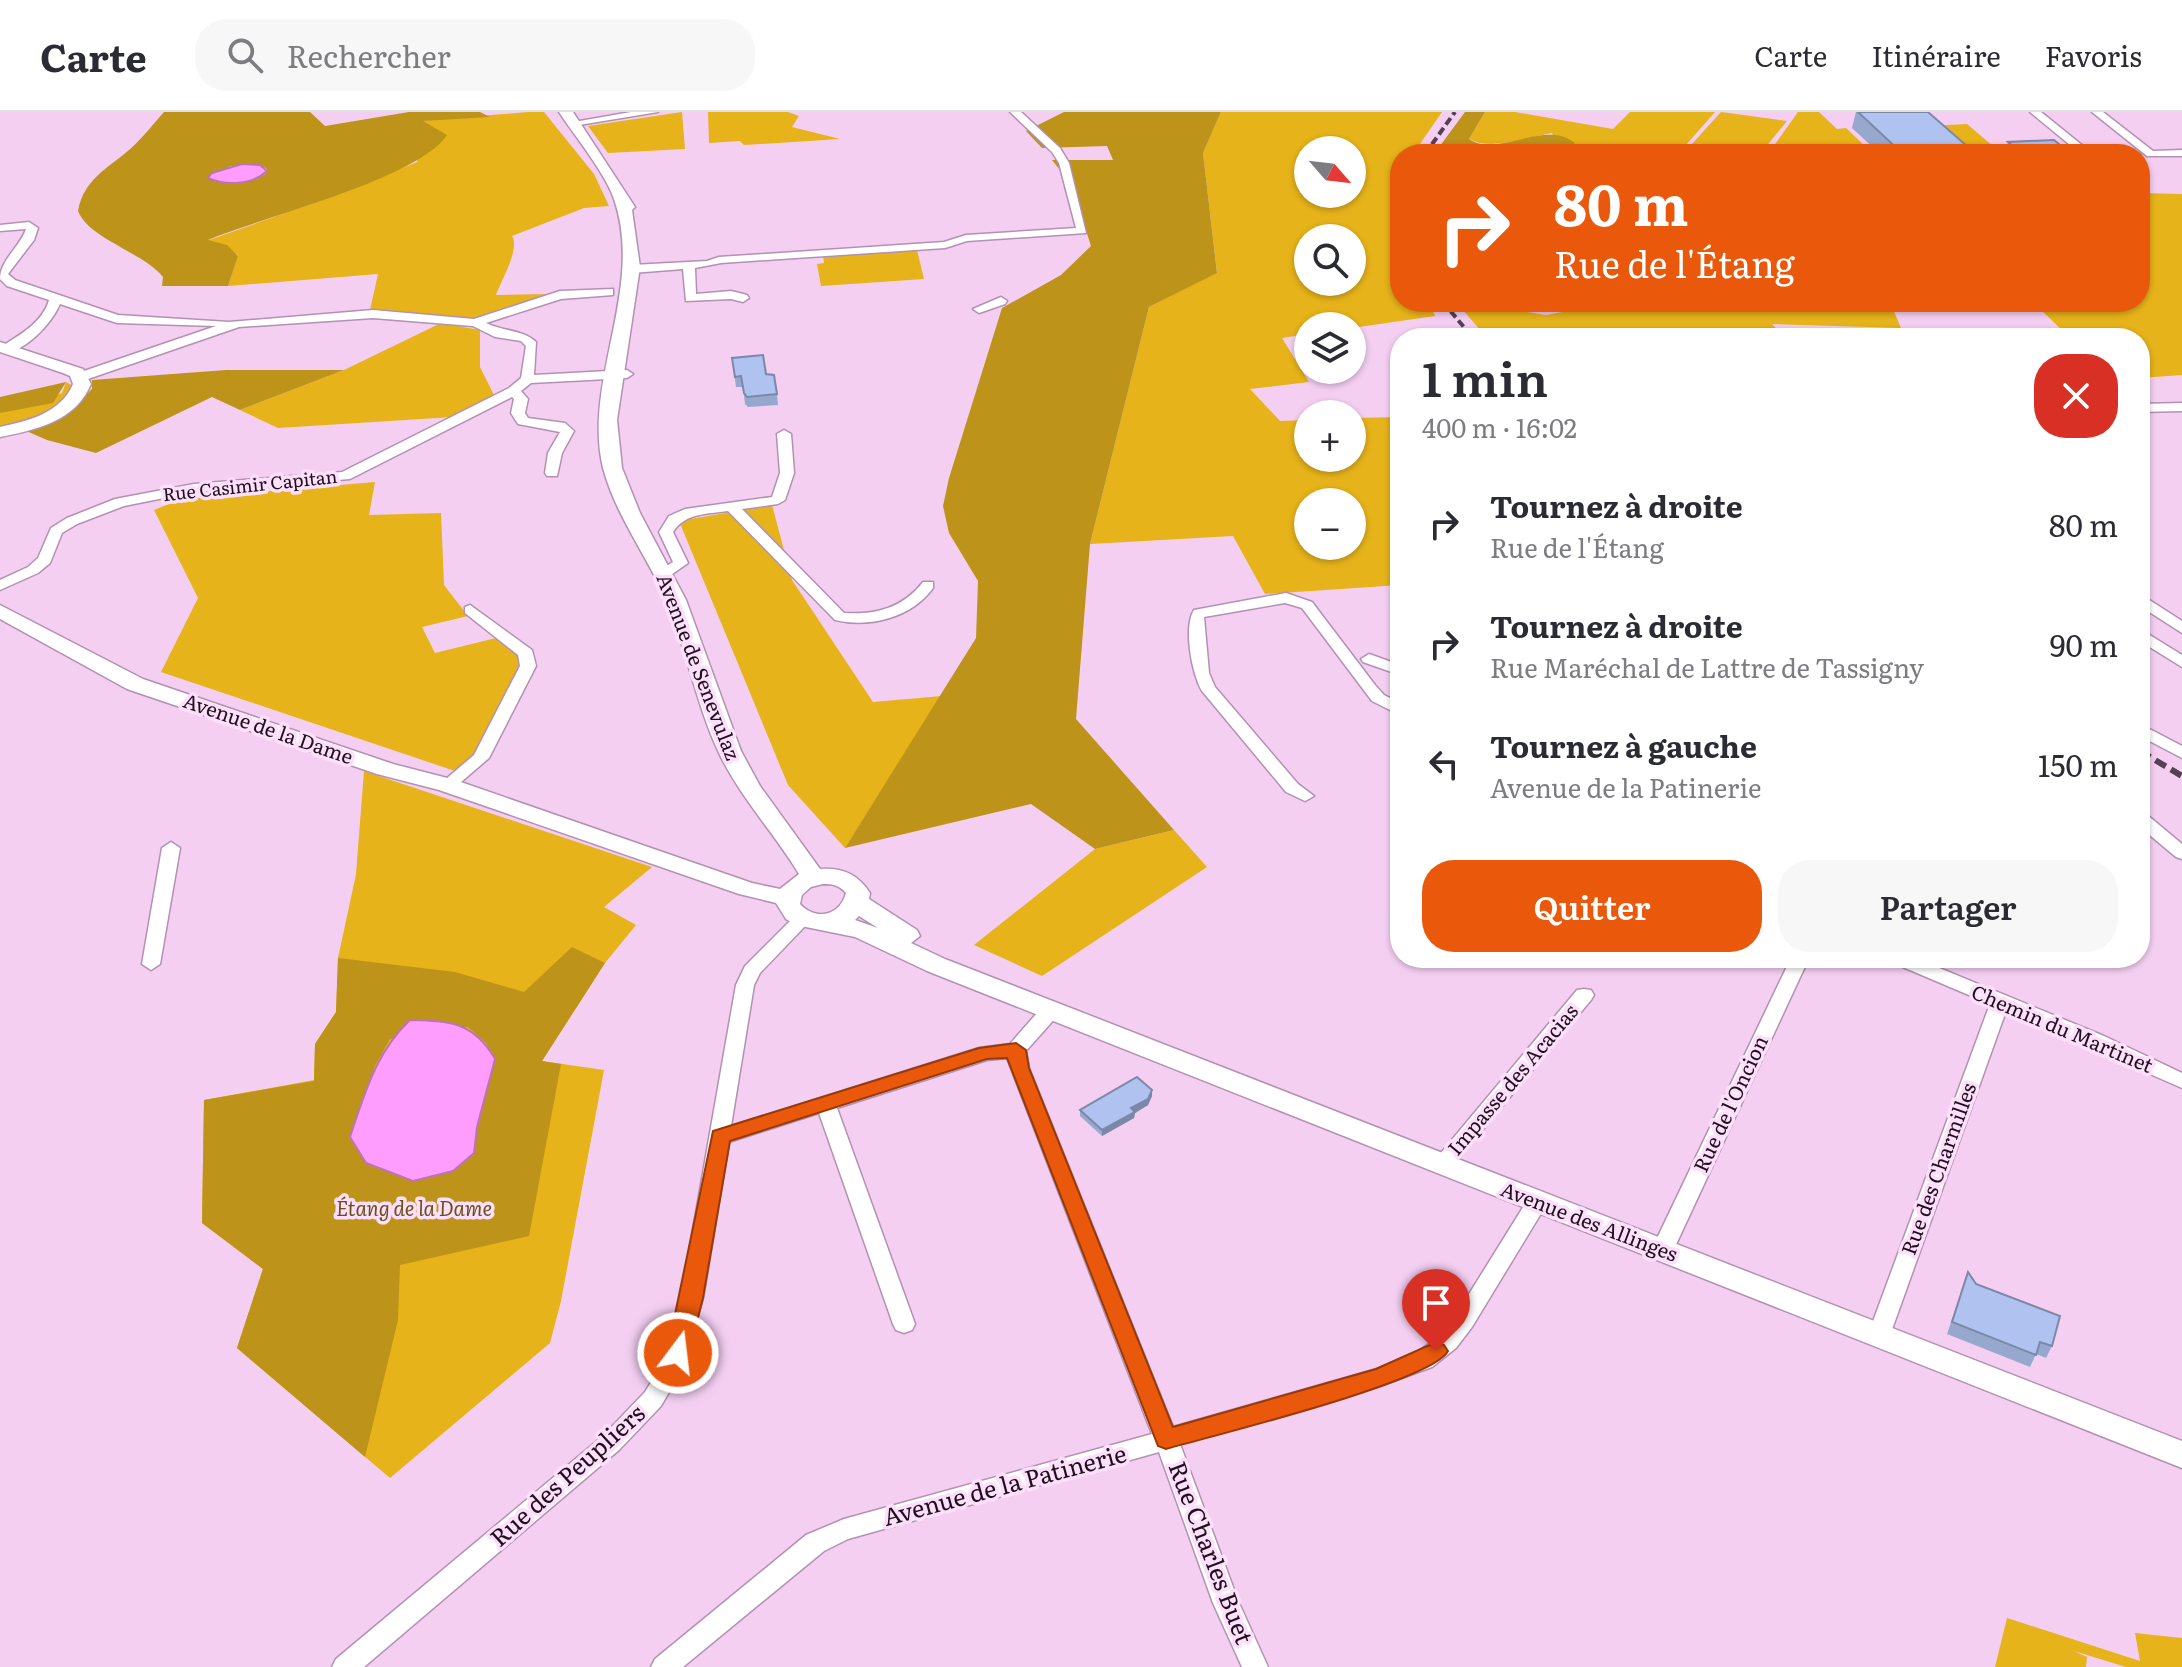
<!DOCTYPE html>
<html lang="fr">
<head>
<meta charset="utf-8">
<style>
  :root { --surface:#fff; --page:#f7f7f7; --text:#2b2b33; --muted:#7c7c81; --line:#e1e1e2; --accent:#ea580c }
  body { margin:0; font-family:Literata,serif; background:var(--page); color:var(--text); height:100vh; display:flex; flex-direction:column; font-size:30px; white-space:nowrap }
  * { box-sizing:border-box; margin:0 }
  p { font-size:26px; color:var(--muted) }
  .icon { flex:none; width:44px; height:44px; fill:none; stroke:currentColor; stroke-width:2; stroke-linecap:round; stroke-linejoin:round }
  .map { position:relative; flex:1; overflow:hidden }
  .sheet { position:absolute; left:1390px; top:216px; width:760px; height:640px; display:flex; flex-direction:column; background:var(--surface); border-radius:32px; box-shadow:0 2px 6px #0004 }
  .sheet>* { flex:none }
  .guide { position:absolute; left:1390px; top:32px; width:760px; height:168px; border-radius:32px; box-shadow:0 2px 6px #0004; background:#ea580c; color:#fff; overflow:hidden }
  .needle { width:52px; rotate:118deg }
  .controls { position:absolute; left:1294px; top:24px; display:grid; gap:16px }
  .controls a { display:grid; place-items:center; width:72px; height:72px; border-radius:50%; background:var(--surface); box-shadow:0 2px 6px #0004; font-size:40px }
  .pin { position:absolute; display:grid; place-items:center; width:68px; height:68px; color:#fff; margin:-82px -34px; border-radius:50% 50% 50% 0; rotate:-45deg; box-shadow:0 0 8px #0007 }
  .pin .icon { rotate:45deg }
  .me { position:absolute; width:88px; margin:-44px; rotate:15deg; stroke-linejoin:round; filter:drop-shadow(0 0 6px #0008) }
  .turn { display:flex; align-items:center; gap:28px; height:168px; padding:0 32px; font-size:36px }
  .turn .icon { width:104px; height:104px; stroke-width:2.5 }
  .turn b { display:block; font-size:56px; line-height:68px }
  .round { display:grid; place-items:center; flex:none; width:84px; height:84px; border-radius:32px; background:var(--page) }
  .headline { display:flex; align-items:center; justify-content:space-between; height:136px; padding:0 32px }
  h1 { font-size:48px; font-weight:600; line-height:60px }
  .action { display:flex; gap:16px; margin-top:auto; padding:16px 32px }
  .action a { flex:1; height:92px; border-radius:32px; background:var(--accent); color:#fff; font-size:32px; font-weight:600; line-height:92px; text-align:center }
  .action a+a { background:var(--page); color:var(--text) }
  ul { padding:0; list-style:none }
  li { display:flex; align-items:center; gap:24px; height:120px; padding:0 32px }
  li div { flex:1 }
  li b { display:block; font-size:30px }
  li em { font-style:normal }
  header { display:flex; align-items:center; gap:48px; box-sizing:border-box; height:112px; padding:0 40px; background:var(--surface); border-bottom:2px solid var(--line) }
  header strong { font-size:38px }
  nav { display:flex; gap:44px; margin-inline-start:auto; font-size:28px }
  .search { width:560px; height:72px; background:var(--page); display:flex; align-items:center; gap:20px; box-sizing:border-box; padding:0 28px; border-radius:32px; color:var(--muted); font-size:30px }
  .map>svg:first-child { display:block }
  .green { fill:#e6b31a; fill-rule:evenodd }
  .forest { fill:#bd931a; fill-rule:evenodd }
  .water { fill:#ff9dfe; stroke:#bc73ba; stroke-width:2 }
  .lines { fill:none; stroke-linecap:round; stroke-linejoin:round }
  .street-casing { stroke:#b391b2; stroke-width:3 }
  .secondary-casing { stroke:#b391b2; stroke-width:3 }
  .street { fill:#fff; fill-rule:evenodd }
  .secondary { fill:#fff; fill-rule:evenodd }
  .rail-far1 { stroke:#554153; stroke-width:4; stroke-dasharray:8 4; stroke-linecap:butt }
  .rail { stroke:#554153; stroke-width:6; stroke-dasharray:12 6; stroke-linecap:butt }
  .wall { fill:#97a8ce }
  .shaded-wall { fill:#7b88a8 }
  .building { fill:#b0c3f0; stroke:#7b88a8; stroke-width:2 }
  .route { fill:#ea580c; stroke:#983908; stroke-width:2 }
  .labels { text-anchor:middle; stroke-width:7; stroke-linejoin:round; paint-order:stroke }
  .far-street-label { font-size:18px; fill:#1e111d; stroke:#fddffb }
  .street-label { font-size:20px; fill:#1e111d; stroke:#fddffb }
  .park-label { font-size:20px; font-style:italic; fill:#665117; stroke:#fddffb }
  .near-street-label { font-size:24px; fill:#1e111d; stroke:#fddffb }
</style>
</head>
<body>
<header>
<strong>Carte</strong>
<div class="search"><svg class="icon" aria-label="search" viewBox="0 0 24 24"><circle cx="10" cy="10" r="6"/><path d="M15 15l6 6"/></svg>Rechercher</div>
<nav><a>Carte</a><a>Itinéraire</a><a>Favoris</a></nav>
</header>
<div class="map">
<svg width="2182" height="1555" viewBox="0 0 2182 1555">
  <rect width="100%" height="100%" fill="#f4cff2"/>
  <path class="green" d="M528,0H544L594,62L609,94L584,96L512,124C520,137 502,167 496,183L549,182L471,208L370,198L378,162L228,174L238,143L206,129L331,85L417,50L420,9Z
    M682,0L685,37L608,41L588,14Z
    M708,0H788L799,4L792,15L840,27L744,33L740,29L709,31Z
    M1221,0H1442L1413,42H1400L1398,119L1400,190H1429L1435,204L1352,216L1308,214V222L1282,226L1309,270L1250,277L1280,309L1308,308V346H1352V306L1400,305V473L1265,482L1233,424L1090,432L1149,195L1217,160L1203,41ZM1308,38H1352V82H1308ZM1308,126H1352V170H1308ZM1308,390H1352V434H1308Z
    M1485,0H1515L1613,17L1630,0H1715L1678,42H1556L1562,40L1552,21C1529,25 1491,39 1469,27Z
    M1721,0L1787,9L1760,42H1738L1691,33Z
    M1798,0H1819L1837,17L1846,16L1873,42H1768Z
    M1967,12L1994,35L1946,37L1929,14Z
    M2140,81L2182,82V263L2140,266V226H2070L2033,190H2140Z
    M917,138L924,167L821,174L817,152L824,151L823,143Z
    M1456,190H1505L1520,199L1546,203L1568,199L1577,190H1590L1597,200L1591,190H1890L1901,216L1772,212L1785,226H1758L1752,221L1745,222L1749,226H1487Z
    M441,211L480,218V255L494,283L453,305L278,316L240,298L344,258Z
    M66,270L73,274C63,302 26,310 0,316V301L62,281Z
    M375,370L369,403L441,401L444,473L468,504L422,515L435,541L496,526L518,541L521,556L471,647L455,659L161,560L198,486L154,398L181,387Z
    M772,393L792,468L873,590L942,584L845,736L788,673L679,409Z
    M364,659L652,755L604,795L636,813L605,851L542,949L604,958L561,1189L550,1231L390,1366L237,1236L263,1157L202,1111L204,988L314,968L315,932L336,900L338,846L356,762Z
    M1174,718L1207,755L1042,864L974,833L1095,737Z
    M2007,1506L2140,1549L2135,1521L2182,1526V1555H2126L2074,1539L2087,1545L2086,1555H1995Z"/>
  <path class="forest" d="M164,0H310L325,14L409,0H480L490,5L423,9L447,23C418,67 262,105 208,128L227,133L238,144L228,174H162L163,165C143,140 89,127 78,99C84,67 107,57 129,38C142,27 153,12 164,0ZM260,53L267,57L265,62C248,71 225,76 209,64L231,54Z
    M1064,0H1221L1203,41L1217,161L1149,195L1090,432L1076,607L1174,718L1095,737L1031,692L845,736L976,526L978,469L949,421L943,394L949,366L1002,196L1061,163L1091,134L1071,72L1052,48H1113L1107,34L1042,36L1026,19Z
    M1465,0H1485L1469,27C1498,47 1544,6 1575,31L1556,42H1434Z
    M226,258H344L240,298L212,285L96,341L47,328L24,318L73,295L92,277V268Z
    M66,270L53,291L0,301V285Z
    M572,835L605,851L542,949L561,952L529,1124L400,1153L398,1208L365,1345L237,1236L263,1157L202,1111L204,988L314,969L315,932L336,900L338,846L455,860L524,880ZM468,915L486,931L495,947L477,1015L474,1041L453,1059L413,1069L350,1024L375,954L390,927Z"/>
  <path class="water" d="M242,52L260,53L267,59C252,73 226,74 208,66L212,61Z
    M410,908C450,909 474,910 495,947L477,1015L474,1041L453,1059L413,1069L366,1051L350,1025C365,981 376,940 410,908Z"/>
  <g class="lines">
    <defs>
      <path id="street" d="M631,0H658L573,14L568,11Z
        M1010,0H1021L1060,36L1069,51L1086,121L967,129L945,136L721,151L695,156L696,182L731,179L747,183L749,186L743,190L731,187L686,189L683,157L632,161L626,157L632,153L707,149L719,145L944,130L966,123L1076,116L1059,51L1052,40Z
        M2030,0H2041L2093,42H2081Z
        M2092,0H2103L2153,39L2182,38V44H2147Z
        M29,110L38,116L34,128L8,162L15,168L118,203L229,210L373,198L474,207L560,179L613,177V183L561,187L486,211C502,219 524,218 536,230L534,263L627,258L633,262L627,266L531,271L521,279L528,287L525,301L528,306L565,311L574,319L562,341L557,364H547L545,361L548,341L560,320L518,312L511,301L514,287L512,285L350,367L194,380L124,394L77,412L62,421L50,451L38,461L0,478V468L28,455L38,446L51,416L67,406L115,387L194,372L342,360L509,276L521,266L526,234L521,229L495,225L473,214L373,206L239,215L85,268H75V262L216,214L117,211L60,192C52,211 24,242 2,240V234C20,223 43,210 49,188L7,174L0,167C0,148 20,135 26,117L0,119V113Z
        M1001,185L1007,189L1005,192L979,201L973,197Z
        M2182,291V299L2140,300V292Z
        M784,318L791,322L794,361L785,388L778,392L742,397L844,501C876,503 903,496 923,470H933V476C911,506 870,516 835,508L728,399C707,402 685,401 673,420L688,451L668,465H658V459L673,450L659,420L669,404L685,397L772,385L780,361L777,322Z
        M1286,481L1312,490L1375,573L1384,583L1400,591V603L1372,589L1302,496L1285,491L1204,505L1209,561L1215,575L1298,672L1314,684L1305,689L1286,680L1202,579C1192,562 1183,515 1194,498Z
        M2140,482L2182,509V521L2140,494Z
        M470,493L532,538L536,554L489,646L453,677L447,678L439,673L474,643L520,554L518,543L465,501V495Z
        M2140,517L2182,543V555L2140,529Z
        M1369,542L1400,553V563L1363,550L1361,547Z
        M2140,612L2182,634V646L2140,624Z
        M2140,701L2146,702L2182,732V747L2176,745L2140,715Z
        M171,730L180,736L160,852L151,858L142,852L162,736Z
        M802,801L811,807L808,811L760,861L754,873L731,1014L979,936L1010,932L1044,893H1058L1061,898L1058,903L1026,939L1029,956L1173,1315L1377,1257L1416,1241L1440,1224L1456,1203L1530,1084L1537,1082L1544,1084L1548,1090L1472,1215L1456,1236L1432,1255L1380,1274L1180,1332L1239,1491L1268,1555H1242L1213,1491L1159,1340L848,1427L824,1439L683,1555H651L655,1547L806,1423L844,1407L1152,1322L1007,946L987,948L837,996L915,1212L912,1218L904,1221L896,1218L893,1212L819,1001L729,1030L703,1186L681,1259L661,1294L619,1338L364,1555H332L336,1547L603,1324L645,1280L659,1257L681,1186L736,873L745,854L796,803Z
        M1791,846H1809L1673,1139L1670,1145L1662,1147L1654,1145L1651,1139Z
        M1889,846H1915L2104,924L2182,961V976L2006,899L1890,1223L1887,1229L1879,1232L1871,1229L1868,1223L1990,892L1891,850Z
        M1584,877L1591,878L1594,883L1591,888L1449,1058L1442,1061L1435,1058L1432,1053L1435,1048L1577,878Z"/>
      <path id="secondary" d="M559,0H573L635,95L632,98L640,155L617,308L622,356L640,401L686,488L741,639L760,674L820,757C842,755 858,762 870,781L869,787L917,818L920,824L911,831L945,847L2182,1329V1356L927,859L855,825L796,813L786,807L776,791L739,782L439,678L377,662L127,577L0,507V493L143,567L393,652L455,668L752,771L780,777L799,762C774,721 740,685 719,641C695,590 686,533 663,481C644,440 615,401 603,356C582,270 645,177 614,87C606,62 574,23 559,0ZM823,772C833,772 839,773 846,781C840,804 816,809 800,792L802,783L811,775ZM859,804L878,816L855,808Z
        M0,230L83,257L91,272C76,309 36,318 0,325V315C28,309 61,301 73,272L70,264L63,261L0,240Z"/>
    </defs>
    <use href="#street" class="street-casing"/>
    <use href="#secondary" class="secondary-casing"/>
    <use href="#street" class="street"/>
    <use href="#secondary" class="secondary"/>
    <path class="rail-far1" d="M1425,42L1455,0
      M1443,190L1473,226"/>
    <path class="rail" d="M2140,639L2182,664"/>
  </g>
  <path class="wall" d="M1856,0H1928L1976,42H1880L1852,16Z
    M2008,30L2071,42H2005Z
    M732,246L766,262L777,282L778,293L748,295L745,292L743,275H736Z
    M1152,984L1148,993L1135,1001L1134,1006L1102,1024L1080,1004V998Z
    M1968,1160L1976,1172L2052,1234L2046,1246L2036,1242L2030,1255L1947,1222Z"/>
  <path class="shaded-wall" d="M1152,978V984L1148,993L1135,1001L1134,1006L1102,1024V1018L1131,996Z"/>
  <path class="building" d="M1858,0H1928L1976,42H1903Z
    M2054,28L2071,42H2022L2008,30Z
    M763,243L766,262L774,263L777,282L747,285L744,281L741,264L735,265L732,246Z
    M1137,965L1152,978L1148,987L1131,996L1135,1000L1102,1018L1080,998Z
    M1968,1160L1976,1172L2060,1204L2052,1234L2040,1230L2036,1243L1952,1210Z"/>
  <path class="route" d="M1016,931L1026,938L1029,956L1173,1315L1376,1257L1436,1230L1444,1233L1448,1239C1432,1270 1211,1324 1166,1337L1158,1334L1007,946L987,947L730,1029L703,1186L689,1241L686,1248L678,1251L670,1248L667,1241L713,1019L979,936Z"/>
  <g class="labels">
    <g class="far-street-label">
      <text transform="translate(250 374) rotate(-6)" y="6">Rue Casimir Capitan</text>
    </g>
    <g class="street-label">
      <text transform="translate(698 555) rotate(69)" y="7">Avenue de Senevulaz</text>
      <text transform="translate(268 617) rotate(19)" y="7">Avenue de la Dame</text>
      <text transform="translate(2062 917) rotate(23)" y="7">Chemin du Martinet</text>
      <text transform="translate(1513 968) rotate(-50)" y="7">Impasse des Acacias</text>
      <text transform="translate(1731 992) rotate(-65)" y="7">Rue de l'Oncion</text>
      <text transform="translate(1939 1057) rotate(-70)" y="7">Rue des Charmilles</text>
      <text transform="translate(1589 1110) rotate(21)" y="7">Avenue des Allinges</text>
    </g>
    <g class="park-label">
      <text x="414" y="1104">Étang de la Dame</text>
    </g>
    <g class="near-street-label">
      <text transform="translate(568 1364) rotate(-42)" y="8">Rue des Peupliers</text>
      <text transform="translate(1005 1374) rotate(-15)" y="8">Avenue de la Patinerie</text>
      <text transform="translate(1210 1441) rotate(69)" y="8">Rue Charles Buet</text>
    </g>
  </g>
</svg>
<div class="controls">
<a><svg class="needle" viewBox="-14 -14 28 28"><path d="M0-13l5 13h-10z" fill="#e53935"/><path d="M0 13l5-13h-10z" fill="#7c7c81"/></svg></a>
<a><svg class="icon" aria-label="search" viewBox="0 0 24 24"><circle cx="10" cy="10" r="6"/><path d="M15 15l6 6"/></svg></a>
<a><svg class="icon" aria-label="layers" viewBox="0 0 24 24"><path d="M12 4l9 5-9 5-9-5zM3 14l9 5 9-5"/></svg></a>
<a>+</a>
<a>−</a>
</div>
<div class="pin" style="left:1436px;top:1239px;background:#d93025"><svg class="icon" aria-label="arrive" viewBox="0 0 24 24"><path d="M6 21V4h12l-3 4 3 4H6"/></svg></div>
<svg class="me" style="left:678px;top:1241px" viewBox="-20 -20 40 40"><circle r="17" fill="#ea580c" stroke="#fff" stroke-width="3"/><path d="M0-11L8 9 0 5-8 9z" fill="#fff"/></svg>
<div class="guide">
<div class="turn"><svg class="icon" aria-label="right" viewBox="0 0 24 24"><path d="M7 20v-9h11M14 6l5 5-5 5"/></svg><div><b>80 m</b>Rue de l'Étang</div></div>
</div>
<section class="sheet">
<div class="headline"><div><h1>1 min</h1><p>400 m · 16:02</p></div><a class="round" style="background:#d93025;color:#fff"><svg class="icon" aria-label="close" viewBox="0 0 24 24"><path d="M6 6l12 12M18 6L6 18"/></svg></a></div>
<ul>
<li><svg class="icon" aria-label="right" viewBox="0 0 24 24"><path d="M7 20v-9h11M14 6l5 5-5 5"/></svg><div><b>Tournez à droite</b><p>Rue de l'Étang</p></div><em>80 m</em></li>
<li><svg class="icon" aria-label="right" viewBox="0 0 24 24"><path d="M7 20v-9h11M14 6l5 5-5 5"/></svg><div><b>Tournez à droite</b><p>Rue Maréchal de Lattre de Tassigny</p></div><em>90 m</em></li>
<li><svg class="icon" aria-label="left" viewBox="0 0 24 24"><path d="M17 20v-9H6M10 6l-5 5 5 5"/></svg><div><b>Tournez à gauche</b><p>Avenue de la Patinerie</p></div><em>150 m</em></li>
</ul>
<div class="action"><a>Quitter</a><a>Partager</a></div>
</section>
</div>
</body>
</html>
